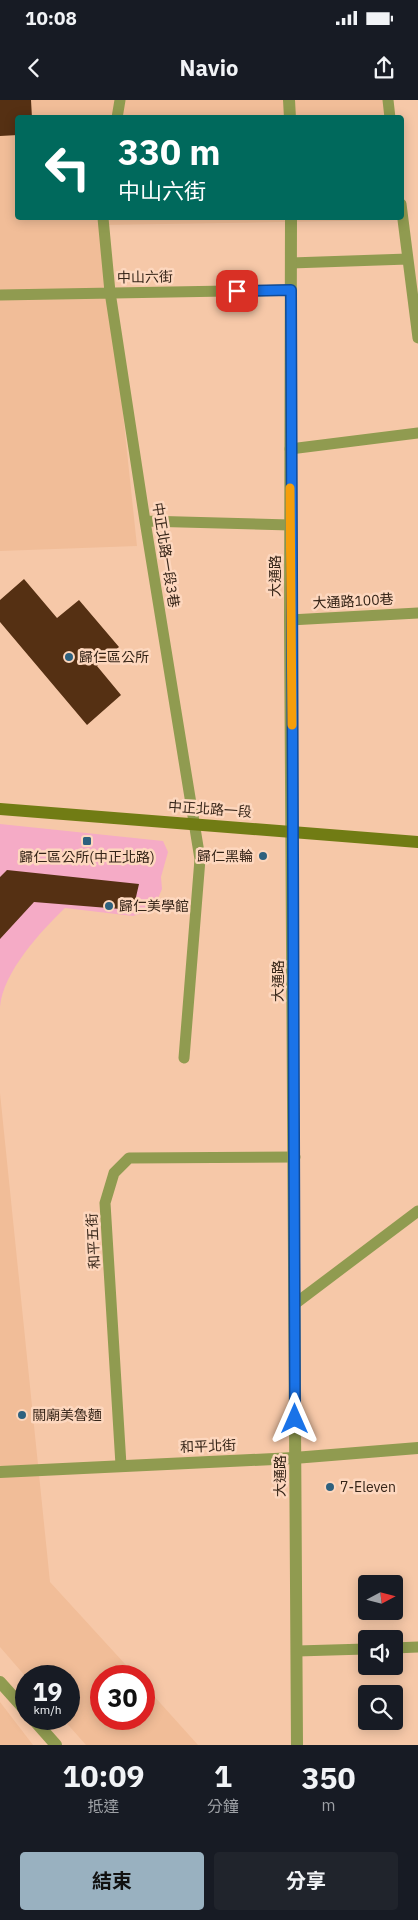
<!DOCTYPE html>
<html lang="zh-TW">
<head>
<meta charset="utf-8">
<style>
  :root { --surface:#171b24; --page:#20242c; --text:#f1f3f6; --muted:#9ea1a6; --accent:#99b1c0 }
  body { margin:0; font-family:"IBM Plex Sans","Noto Sans TC",sans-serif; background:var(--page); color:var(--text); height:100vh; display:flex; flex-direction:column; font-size:19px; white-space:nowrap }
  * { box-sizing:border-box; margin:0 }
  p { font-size:16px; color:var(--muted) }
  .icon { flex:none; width:28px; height:28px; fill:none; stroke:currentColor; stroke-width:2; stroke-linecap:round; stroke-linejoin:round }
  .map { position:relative; height:1645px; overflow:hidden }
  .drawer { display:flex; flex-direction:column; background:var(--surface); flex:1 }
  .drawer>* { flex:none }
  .guide { position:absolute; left:15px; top:15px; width:389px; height:105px; border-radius:5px; box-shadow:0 2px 12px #0003; background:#00695c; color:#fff; overflow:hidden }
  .needle { width:32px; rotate:83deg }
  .fabs { position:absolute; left:358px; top:1475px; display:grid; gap:10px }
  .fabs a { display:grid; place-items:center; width:45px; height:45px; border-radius:5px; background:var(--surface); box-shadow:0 2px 12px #0003; font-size:25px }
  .speed { position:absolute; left:15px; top:1565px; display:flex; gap:10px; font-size:25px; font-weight:700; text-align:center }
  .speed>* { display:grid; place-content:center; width:65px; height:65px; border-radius:50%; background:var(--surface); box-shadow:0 2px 12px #0003; line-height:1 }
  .speed small { font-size:12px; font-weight:400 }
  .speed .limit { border:8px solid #d22; background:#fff; color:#111 }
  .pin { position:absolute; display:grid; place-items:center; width:42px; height:42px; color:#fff; margin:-21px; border-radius:10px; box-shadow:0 2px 8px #0006 }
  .me { position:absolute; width:55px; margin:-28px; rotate:0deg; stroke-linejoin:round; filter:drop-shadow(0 0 4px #0008) }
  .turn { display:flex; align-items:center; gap:18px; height:105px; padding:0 20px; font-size:22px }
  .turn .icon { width:65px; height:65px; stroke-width:2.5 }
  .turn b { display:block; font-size:35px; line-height:42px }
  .eta { display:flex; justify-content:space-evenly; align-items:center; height:85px; text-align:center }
  .eta b { font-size:30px; font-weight:700; line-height:35px }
  .primary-button { display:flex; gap:10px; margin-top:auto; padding:10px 20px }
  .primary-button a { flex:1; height:58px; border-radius:5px; background:var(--accent); color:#111; font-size:20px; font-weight:700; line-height:58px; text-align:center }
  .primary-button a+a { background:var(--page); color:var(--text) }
  .status { display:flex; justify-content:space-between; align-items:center; height:35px; padding:0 25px; background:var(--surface); direction:ltr }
  .status svg { height:14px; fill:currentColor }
  header { display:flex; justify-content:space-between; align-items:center; height:65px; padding:0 20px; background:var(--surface); font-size:22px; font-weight:700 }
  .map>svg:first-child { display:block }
  .built { fill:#f1bd98 }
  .green { fill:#f5abc6 }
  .building { fill:#553013 }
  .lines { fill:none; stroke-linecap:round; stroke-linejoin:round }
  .lane { stroke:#909b50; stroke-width:11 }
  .street { stroke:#909b50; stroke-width:12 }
  .secondary { stroke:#717c14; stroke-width:12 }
  .route-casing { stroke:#114b97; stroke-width:12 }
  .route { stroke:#1a73e8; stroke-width:9 }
  .slow { stroke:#f59e0b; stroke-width:9 }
  .poi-dot { fill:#2e617e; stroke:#fdd7be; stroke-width:2 }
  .labels { text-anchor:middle; stroke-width:5; stroke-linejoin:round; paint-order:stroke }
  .street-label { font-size:14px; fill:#362518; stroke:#fdd7be }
  .poi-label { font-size:14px; fill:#362518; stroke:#fdd7be; text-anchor:start }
</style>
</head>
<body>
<div class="status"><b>10:08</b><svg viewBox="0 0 49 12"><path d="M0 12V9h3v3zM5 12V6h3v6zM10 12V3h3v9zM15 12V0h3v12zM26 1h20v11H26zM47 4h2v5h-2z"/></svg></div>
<header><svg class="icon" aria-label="back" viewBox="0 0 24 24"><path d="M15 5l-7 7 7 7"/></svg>Navio<svg class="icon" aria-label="share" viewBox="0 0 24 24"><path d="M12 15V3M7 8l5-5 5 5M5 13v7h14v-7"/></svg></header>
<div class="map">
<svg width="418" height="1645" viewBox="0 0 418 1645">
  <rect width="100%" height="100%" fill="#f6c8a8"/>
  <path class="built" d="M0,0H384L386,17L18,18V118H397L398,120L103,125L137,446L0,451Z
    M0,993L50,1482L136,1576H101V1619H144V1585L198,1645H86L63,1619H69V1576L26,1577L0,1547Z
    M0,1602L33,1645H0Z"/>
  <path class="green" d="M0,724L163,741L168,752L161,777L162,789L153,810L133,816L65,808C41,831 3,872 0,907Z"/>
  <path class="building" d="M0,0H31L32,18H18V35L0,36Z
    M24,479L57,518L79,500L119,547L97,566L121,595L87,625L0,522V500Z
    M7,770L139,784L133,810L34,802L0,839V777Z"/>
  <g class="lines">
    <path class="lane" d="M388,0L390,18
      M117,18L120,0
      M401,104L418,238
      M103,118L110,192L145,421L200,759L184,958
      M291,163L408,159
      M0,195L291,190
      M290,349L418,333
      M145,421L290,425
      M290,520L418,513
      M296,1203L418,1111
      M121,1365L105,1103L114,1073L129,1058L295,1057
      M394,1548L418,1547
      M297,1551L366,1549"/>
    <path class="street" d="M289,0L290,18
      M291,118L290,520L297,1645
      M0,1372L294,1358L418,1348
      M0,1582L26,1611
      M33,1619L56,1645"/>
    <path class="secondary" d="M0,709L418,742"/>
  </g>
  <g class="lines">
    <defs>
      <path id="route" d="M237,191L291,190C289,566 297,943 295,1319"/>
    </defs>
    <use href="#route" class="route-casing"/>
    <use href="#route" class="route"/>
    <path class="slow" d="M290,388L292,625"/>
  </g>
  <g class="poi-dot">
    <circle cx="69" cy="557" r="5"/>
    <rect x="82" y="736" width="10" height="10" rx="2.5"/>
    <circle cx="263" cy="756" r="5"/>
    <circle cx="109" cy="806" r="5"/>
    <circle cx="22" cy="1315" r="5"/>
    <circle cx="330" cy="1387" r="5"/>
  </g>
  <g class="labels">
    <g class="street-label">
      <text transform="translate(145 177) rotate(-1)" y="5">中山六街</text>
      <text transform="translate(166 455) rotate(81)" y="5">中正北路一段3巷</text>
      <text transform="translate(275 476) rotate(-90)" y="5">大通路</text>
      <text transform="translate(353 501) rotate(-3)" y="5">大通路100巷</text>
      <text transform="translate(210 709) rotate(4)" y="5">中正北路一段</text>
      <text transform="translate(278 881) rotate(-90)" y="5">大通路</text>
      <text transform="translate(93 1141) rotate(-93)" y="5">和平五街</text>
      <text transform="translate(208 1346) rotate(-2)" y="5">和平北街</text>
      <text transform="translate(280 1376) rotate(-90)" y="5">大通路</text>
    </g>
    <g class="poi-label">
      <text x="79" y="562">歸仁區公所</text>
      <text x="253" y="761" text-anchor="end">歸仁黑輪</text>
      <text x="87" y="762" text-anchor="middle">歸仁區公所(中正北路)</text>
      <text x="119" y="811">歸仁美學館</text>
      <text x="32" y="1320">關廟美魯麵</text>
      <text x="340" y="1392">7-Eleven</text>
    </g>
  </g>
</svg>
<div class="fabs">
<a><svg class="needle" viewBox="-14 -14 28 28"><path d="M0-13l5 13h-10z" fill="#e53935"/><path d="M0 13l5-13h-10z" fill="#9ea1a6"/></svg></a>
<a><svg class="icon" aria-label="sound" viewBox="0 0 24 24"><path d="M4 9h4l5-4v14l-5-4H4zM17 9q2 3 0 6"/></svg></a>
<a><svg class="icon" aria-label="search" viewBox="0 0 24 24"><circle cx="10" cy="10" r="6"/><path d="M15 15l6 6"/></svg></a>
</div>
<div class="speed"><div>19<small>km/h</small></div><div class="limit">30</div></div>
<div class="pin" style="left:237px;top:191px;background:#d93025"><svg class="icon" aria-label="arrive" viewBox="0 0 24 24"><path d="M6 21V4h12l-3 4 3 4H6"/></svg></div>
<svg class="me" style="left:295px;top:1319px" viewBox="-20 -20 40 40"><path d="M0-17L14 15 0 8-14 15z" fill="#1a73e8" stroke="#fff" stroke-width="4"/></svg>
<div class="guide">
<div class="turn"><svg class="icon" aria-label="left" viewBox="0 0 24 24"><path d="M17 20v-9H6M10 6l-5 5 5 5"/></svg><div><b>330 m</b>中山六街</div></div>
</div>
</div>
<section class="drawer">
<div class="eta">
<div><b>10:09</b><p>抵達</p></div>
<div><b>1</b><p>分鐘</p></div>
<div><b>350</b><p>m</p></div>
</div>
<div class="primary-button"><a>結束</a><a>分享</a></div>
</section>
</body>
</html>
